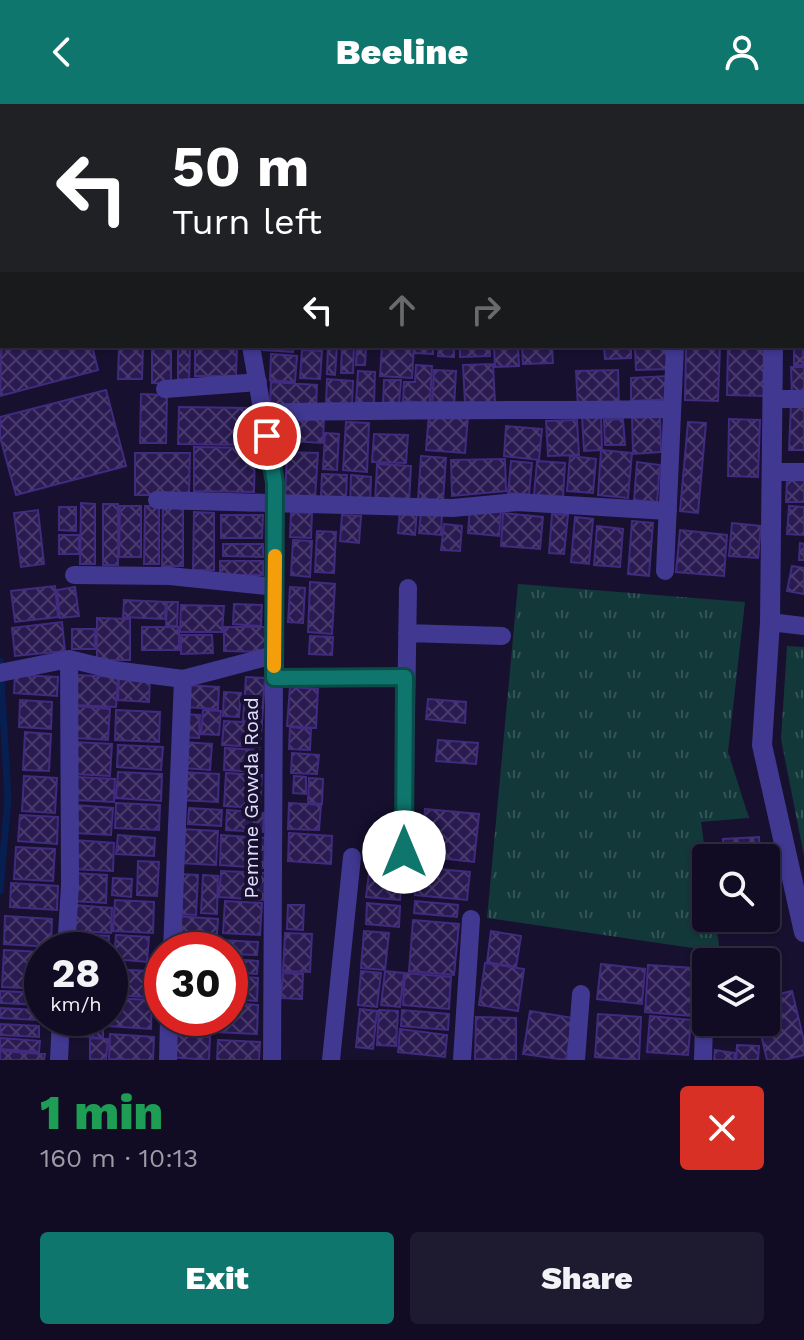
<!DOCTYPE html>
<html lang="en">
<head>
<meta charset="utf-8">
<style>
  :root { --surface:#110c23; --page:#1e1a30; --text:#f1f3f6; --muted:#9c9ba6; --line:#302c41; --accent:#0f766e }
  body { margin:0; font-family:"Work Sans",sans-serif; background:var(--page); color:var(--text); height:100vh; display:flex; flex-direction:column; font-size:30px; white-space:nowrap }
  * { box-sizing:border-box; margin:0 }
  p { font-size:26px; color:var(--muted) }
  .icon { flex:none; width:44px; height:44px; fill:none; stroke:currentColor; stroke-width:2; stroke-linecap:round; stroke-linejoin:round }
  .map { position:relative; height:956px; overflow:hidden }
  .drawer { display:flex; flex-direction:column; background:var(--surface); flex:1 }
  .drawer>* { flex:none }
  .hud { position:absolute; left:0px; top:0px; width:804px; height:244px; box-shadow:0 2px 6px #0004,0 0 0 2px var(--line); background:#202124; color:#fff; overflow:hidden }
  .buttons { position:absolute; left:692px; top:740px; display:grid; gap:16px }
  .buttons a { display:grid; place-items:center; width:88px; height:88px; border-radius:8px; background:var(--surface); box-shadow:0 2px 6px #0004,0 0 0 2px var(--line); font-size:40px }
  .speed { position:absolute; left:24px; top:828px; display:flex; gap:16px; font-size:40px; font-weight:700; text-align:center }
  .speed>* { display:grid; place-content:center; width:104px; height:104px; border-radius:50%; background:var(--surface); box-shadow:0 2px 6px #0004,0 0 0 2px var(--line); line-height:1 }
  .speed small { font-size:20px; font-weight:400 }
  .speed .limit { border:12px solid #d22; background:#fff; color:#111 }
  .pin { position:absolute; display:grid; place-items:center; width:68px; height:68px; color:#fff; margin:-34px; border:4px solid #fff; border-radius:50%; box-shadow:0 2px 8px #0007 }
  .me { position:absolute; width:88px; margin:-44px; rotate:0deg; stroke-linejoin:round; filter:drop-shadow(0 0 6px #0008) }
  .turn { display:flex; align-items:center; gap:28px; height:168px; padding:0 40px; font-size:36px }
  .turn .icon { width:104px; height:104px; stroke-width:2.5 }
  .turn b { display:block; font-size:56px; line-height:68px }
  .lanes { display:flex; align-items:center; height:76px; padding:0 40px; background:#0003; justify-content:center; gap:40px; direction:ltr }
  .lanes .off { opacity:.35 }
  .round { display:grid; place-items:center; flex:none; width:84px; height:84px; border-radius:8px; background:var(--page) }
  .head { display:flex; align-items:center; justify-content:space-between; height:136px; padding:0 40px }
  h1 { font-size:48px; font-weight:800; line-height:60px; color:#1e9e55 }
  .action { display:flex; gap:16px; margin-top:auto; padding:16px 40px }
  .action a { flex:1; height:92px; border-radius:8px; background:var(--accent); color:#fff; font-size:32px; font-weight:800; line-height:92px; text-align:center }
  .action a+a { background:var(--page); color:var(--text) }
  header { display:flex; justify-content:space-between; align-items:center; height:104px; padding:0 40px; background:var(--accent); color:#fff; font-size:36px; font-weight:800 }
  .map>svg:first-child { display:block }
  .grass { fill:url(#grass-tufts) }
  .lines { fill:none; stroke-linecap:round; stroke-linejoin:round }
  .stream { stroke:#071e51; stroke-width:7 }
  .building { fill:url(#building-cross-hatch); stroke:#402b7f; stroke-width:2 }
  .minor { stroke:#403891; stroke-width:18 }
  .tertiary { stroke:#403891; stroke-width:20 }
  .route-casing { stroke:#0a4d48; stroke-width:20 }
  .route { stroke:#0f766e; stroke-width:14 }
  .slow { stroke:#f59e0b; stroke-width:14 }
  .labels { text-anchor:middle; stroke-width:8; stroke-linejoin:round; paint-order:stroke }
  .street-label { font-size:20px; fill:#e3deff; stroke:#17102f }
</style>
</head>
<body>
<header><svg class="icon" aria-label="back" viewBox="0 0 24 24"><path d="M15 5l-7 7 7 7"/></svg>Beeline<svg class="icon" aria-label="person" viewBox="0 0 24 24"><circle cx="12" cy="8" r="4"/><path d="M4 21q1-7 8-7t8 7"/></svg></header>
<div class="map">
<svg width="804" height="956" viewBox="0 0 804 956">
  <defs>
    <pattern id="grass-tufts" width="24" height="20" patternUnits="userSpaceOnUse" patternTransform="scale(2)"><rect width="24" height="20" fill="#123839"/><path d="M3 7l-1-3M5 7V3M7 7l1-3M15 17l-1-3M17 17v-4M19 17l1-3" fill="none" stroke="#345457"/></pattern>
    <pattern id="building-cross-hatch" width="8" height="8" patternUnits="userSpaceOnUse" patternTransform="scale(2)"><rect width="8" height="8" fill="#291a51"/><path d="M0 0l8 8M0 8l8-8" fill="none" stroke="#483b6b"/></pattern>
  </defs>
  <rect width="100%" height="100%" fill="#17102f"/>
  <path class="grass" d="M518,480L745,498L728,648L749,714L701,718L706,754V814H715L720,848L487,814Z
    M787,542L804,543V752L781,635Z"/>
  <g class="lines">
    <path class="stream" d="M0,557L8,694L0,787"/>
  </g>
  <path class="building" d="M151,0H194V2H151Z
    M222,0H285V2H222Z
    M294,0H362V2H294Z
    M441,0H472V2H441Z
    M630,0H683V2H630Z
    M784,0H804V16L802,2Z
    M2,215V242H92L98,266L0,292Z
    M802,235L804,261H794V242H802Z
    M119,242H143L142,275H118Z
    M152,242H171V280L152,279Z
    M178,242H190L189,278H178Z
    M195,242H237L236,272H195Z
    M263,242H294L293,248L263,246Z
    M328,242H337L335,271L327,270Z
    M342,242H354L353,269H341Z
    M357,242H366L365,261H356Z
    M382,242H414L412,274L380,272Z
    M415,242H433V250L415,249Z
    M439,242H454V253L438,252Z
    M460,242H490V252L460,253Z
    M494,242H518L519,262L495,263Z
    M522,242H552L553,259L523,260Z
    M555,242H596V243L555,245Z
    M604,242H631V254L605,255Z
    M672,242L673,265L636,266L635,244Z
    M686,242H720L718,297L685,296Z
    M728,242H767L765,292L727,291Z
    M302,246L322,247L320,275L300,274Z
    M271,250L297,252L295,278L270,276Z
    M493,260L495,299L465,300L463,261Z
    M416,261L432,262L430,299L403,297L404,278H415Z
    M791,263H804V292H792Z
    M434,266L456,267L454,303L432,302Z
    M618,266L619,301L578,303L576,267Z
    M358,267L375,268L374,300L356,299Z
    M669,272L671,295L631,297V274Z
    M327,275L353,277L352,301L326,299Z
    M384,276H401L399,301L383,300Z
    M271,278L317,281L316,305L270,302Z
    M106,286L126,362L16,391L0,333V313Z
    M141,290L167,291L166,339H140Z
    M791,299L804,300V346H789Z
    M179,303L252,304V341L178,340Z
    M429,309L468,313L465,349L426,346Z
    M276,311L324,314L323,339L275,336Z
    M601,311L602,346L584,347L582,312Z
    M660,311L661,348L633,350L632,312Z
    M623,315L625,341H605L604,316Z
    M729,315L760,316L758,373L728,372Z
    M577,316L579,351L548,352L546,317Z
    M346,318L369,319L367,368L343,366Z
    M688,318L706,319L698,409L680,407Z
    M506,322L542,325L539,356L504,352Z
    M325,329L339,330L337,366L323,365Z
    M374,330L408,331L406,359L372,358Z
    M194,343L255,344L254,388L194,387Z
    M601,346L632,349L628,394L598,391Z
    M287,348L318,349L315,395L285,394Z
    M135,349H190L189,391H135Z
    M421,352L446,354L443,397L418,396Z
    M570,352L596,355L593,389L567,387Z
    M505,355L506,387L452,392L451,356Z
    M511,357L532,359L529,391L508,389Z
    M537,357L565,359L563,393L534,391Z
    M637,358L660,361L657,398L634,396Z
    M377,360L411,362L409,400L375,398Z
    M322,370L347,371L346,394L321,392Z
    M351,371L371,373L370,401L350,400Z
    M787,375H804V398H786Z
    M81,399L95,400V460H80Z
    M163,399H183V462H162Z
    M103,400H118V461H103Z
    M120,402H141V453H119Z
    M145,402H159V460H144Z
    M789,402L804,403V431L787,430Z
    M59,403H76V427L59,426Z
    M470,403L501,406L499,432L468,429Z
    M38,406L44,460L21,463L14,409Z
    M400,406L417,407L415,431L398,429Z
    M421,407L442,409L441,431L419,429Z
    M194,408L214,409V466H193Z
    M291,408L312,409L311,434L290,433Z
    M503,409L543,413L540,445L501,442Z
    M552,410L568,411L564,450L549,449Z
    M221,411H263L262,434H221Z
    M342,411L361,412L359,439L340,437Z
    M575,413L593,415L589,460L571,458Z
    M632,417L653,419L649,472L628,470Z
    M732,419L761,422L758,454L729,452Z
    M444,420L462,422L460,447L441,446Z
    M597,422L623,425L620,463L594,461Z
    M680,426L727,431L724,472L676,468Z
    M317,427L336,428L334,469L315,468Z
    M59,431H79V450H59Z
    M293,436L312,437L310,473L291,471Z
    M800,439L804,440V456H799Z
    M223,440H263V453L223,452Z
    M220,457H263V471H220Z
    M792,462L804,464V490L787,487Z
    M310,478L335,480L332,530L308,528Z
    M55,482L58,513L15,518L11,487Z
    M75,483L79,512L60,514L57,486Z
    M290,483L305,484L303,519L288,518Z
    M124,496L166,498L165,515L123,513Z
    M167,498H178L177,522H166Z
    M234,500L262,501L261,522L233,520Z
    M181,501L224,502L222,528H180Z
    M97,514L130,515V556H97Z
    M62,518L65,547L15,552L12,524Z
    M142,523H179V546H142Z
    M224,523H267V548L224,547Z
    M72,525H95V545H72Z
    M181,531H212L213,549L181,550Z
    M310,532L333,533L332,551L309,550Z
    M15,571L58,573L57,592L14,589Z
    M76,571L118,573L116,603L75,601Z
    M119,573L150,575L149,598L118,596Z
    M246,573L265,574L262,618L243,617Z
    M184,581L219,583L218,605L183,603Z
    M290,583L318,585L316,624L287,622Z
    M224,588L241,589L239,613L223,612Z
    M428,595L466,598L465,619L426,615Z
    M20,596L52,598L51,625L19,623Z
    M76,602L110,605L108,636L74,634Z
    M116,606L160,608L159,638L115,636Z
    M203,606L221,607L219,631L201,630Z
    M183,610L200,611L199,634L182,633Z
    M224,617L262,619L260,643L222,641Z
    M290,623L311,625L310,646L289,645Z
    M25,628L51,630L49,667L23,666Z
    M438,636L478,639L476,660L436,657Z
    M76,638L112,640L110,672L74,670Z
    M183,638L212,640L210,666L182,664Z
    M118,641L163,643L161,666L117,663Z
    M225,644L260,646L259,668L224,666Z
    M292,649L319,651L317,670L291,669Z
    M118,668L162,670L161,697L116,694Z
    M181,668L219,670L218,698L179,696Z
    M226,669L262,671L260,704L224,702Z
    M24,672L57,674L55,709L22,707Z
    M294,672L306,673V690L293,689Z
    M76,673L115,675L114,698L75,696Z
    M309,674L323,675L322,700L308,699Z
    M116,699L160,701L159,726L115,724Z
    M289,699L321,701L319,726L288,725Z
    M75,701L113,704L111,731L74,729Z
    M189,704L222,706L221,722L188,720Z
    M425,705L479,710L474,758L421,752Z
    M227,706L264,709L263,728L226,726Z
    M20,711L58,713L57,740L18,737Z
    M181,725L218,727L216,761L179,759Z
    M289,729L332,732L331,760L288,757Z
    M118,731L155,734L154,752L116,750Z
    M221,731L265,734L264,764L220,761Z
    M759,733L760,753L724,754L723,735Z
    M74,736L114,739L113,767L72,765Z
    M16,743L55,745L53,777L14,775Z
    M772,755L774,787L766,788V756Z
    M138,757L159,758L157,792L137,791Z
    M417,763L470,768L467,796L415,791Z
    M221,767L265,769L264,796L219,793Z
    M73,769L107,771L106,799L71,797Z
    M369,769L402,772L400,796L366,793Z
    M179,770L198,771L196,811L177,810Z
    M203,771L218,772L217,810L201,809Z
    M113,774L132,775L131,793L112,791Z
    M11,779L58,782L57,806L10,803Z
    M115,796L154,798L153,829L113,827Z
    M225,797L262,799L260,831L223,829Z
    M415,797L458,801L457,813L414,809Z
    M367,799L400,802L399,823L366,820Z
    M75,801L112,804L111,829L73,827Z
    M288,801H304L303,826L287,825Z
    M5,812L52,815L51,843L4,840Z
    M175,812L218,815L217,830L174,828Z
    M413,816L459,820L454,871L409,867Z
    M364,827L389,829L385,866L361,864Z
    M491,827L521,832L516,863L487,858Z
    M285,829L312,830L310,868L283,867Z
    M69,830L109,832L108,846H69Z
    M116,831L149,833L147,858L114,855Z
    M175,832L217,834L216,846L175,844Z
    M222,836L258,838L257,851L230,850V846H222Z
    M4,846L42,848V885L2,883Z
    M230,855L258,857L257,870L230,868Z
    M485,859L524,865L518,907L479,901Z
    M601,860L645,865L642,900L597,895Z
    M648,861L694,864L691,912L645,908Z
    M111,865L148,867L147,893L110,891Z
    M361,867L381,869L377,903L358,901Z
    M385,867L404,869L400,903L381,901Z
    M283,869L303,870L302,895L281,894Z
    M405,869L451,873L449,905L403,901Z
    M230,872L258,874L257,897L230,895Z
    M0,887L42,889V901L0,899Z
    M792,887L804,937V951L784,956H767L758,918H766V893Z
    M110,894L152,896L151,925L108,922Z
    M230,899L258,901L257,930L216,928L217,914H230Z
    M0,904L38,906V916L0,914Z
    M360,905L377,907L373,945L356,943Z
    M379,906L398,907L396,942L377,941Z
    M402,906L449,910L448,926L401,922Z
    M530,907L573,914L566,956L523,950Z
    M598,910L641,913L639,956L595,953Z
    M650,912L691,916L688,951L647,948Z
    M476,913L516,914V956L475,955Z
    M172,914L213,916L212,929L171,927Z
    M66,915L103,917V934L65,931Z
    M0,920L39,922V933L0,931Z
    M400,925L447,931L445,953L398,948Z
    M110,930L154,933L153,956L109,955Z
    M171,931L210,933L209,956L169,953Z
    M0,934L40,937L39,948L0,945Z
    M90,934L108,935L106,956L90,955Z
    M218,936L260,938L259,956H217Z
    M737,941L759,942L758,956H736Z
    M715,946L735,949L734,956H714Z
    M0,947L45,950L44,956H0Z"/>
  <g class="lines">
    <path class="minor" d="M9,0V2
      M208,0V2
      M375,0V2
      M480,0L481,2
      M618,0L619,2
      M802,154H804
      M0,194H2
      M802,215H804
      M251,242L275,379L272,956
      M165,285L258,278
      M773,295H804
      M263,309C399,305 536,307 672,305
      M773,368H804
      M157,396L453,404L517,398L668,407
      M665,467L675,242
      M74,471L170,472L275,483
      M770,518L804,522
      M407,529L502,532
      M0,569L69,555L114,566L183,575L274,551
      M274,574L405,573
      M404,748L408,484
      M66,846L70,781L69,555
      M172,846L183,575
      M59,956L61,914
      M168,956L169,914
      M331,956L352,753
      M462,956L471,815
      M576,956L581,890
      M703,956L705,880"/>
    <path class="tertiary" d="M770,0V2
      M773,242L770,518L762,641L804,828"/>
  </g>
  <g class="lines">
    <defs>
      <path id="route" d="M267,332L275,379L274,574L405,573L404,748"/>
    </defs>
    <use href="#route" class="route-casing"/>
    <use href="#route" class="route"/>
    <path class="slow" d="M274,562L275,452"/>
  </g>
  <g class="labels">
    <g class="street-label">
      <text transform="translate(251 694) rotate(-90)" y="7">Pemme Gowda Road</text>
    </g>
  </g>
</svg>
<div class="buttons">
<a><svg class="icon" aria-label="search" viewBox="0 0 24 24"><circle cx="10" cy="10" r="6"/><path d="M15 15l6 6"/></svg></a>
<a><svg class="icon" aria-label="layers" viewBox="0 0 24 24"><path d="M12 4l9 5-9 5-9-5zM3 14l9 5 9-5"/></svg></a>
</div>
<div class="speed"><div>28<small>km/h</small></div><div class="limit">30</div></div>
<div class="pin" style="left:267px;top:332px;background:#d93025"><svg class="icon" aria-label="arrive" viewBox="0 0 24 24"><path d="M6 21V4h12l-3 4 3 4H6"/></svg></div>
<svg class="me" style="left:404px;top:748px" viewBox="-20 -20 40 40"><circle r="19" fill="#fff"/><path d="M0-13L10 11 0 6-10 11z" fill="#0f766e"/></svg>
<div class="hud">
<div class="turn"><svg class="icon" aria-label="left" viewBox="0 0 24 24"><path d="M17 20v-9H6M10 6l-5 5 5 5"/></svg><div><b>50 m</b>Turn left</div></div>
<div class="lanes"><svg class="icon" aria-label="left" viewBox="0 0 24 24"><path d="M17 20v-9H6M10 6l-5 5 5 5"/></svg><svg class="icon off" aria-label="ahead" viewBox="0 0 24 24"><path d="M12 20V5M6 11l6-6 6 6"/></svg><svg class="icon off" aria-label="right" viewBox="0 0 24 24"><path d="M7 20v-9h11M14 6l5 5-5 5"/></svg></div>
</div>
</div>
<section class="drawer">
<div class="head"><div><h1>1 min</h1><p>160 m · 10:13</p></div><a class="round" style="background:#d93025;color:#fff"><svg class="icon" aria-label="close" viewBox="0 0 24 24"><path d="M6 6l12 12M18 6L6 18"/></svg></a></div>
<div class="action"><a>Exit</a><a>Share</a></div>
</section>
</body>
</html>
